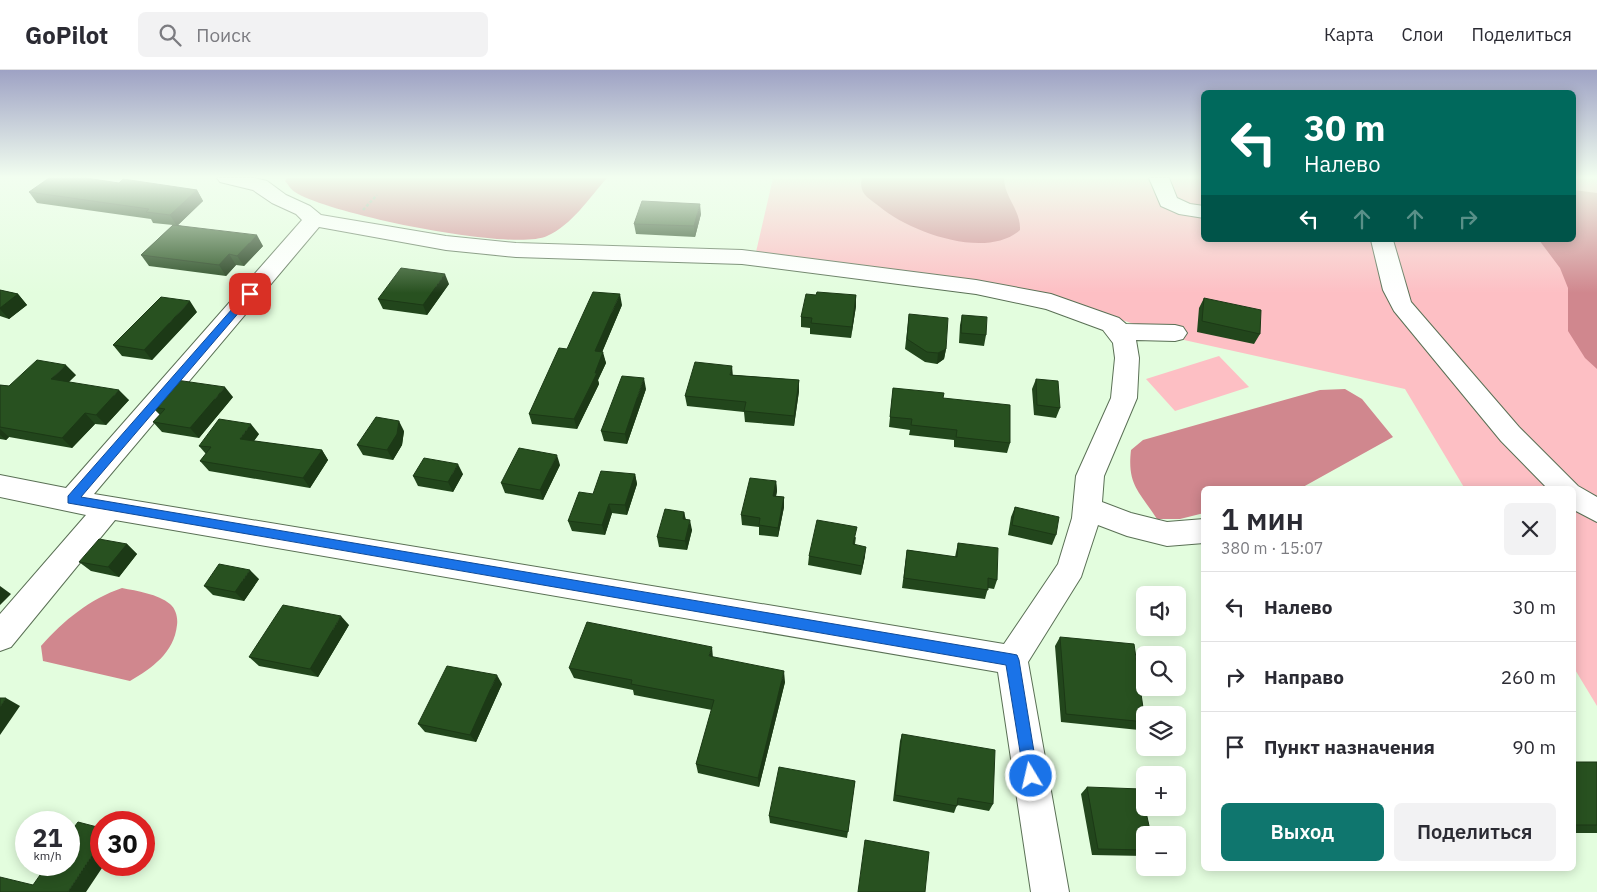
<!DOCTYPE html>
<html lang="ru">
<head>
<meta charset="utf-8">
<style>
  :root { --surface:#fff; --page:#f2f2f3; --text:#2b2b33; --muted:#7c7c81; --line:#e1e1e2; --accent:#0f766e }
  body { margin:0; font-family:"IBM Plex Sans",sans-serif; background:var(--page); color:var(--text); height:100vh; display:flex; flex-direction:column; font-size:19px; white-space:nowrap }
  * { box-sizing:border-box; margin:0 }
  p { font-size:16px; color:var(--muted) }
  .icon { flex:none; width:28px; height:28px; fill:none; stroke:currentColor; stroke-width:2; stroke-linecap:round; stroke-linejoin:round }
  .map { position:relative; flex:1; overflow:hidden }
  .side { position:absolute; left:1201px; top:416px; width:375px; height:385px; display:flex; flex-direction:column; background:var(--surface); border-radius:8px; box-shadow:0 2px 12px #0003 }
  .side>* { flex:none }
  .hud { position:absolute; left:1201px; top:20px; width:375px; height:152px; border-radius:8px; box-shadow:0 2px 12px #0003; background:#00695c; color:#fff; overflow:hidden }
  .fabs { position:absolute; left:1136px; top:516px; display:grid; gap:10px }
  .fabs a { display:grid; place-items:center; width:50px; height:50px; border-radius:8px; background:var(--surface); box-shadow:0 2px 12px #0003; font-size:25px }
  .speed { position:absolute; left:15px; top:741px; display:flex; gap:10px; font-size:25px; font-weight:700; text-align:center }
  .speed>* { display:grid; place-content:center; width:65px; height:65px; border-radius:50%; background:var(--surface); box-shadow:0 2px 12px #0003; line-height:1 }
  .speed small { font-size:12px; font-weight:400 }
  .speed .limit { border:8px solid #d22; background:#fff; color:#111 }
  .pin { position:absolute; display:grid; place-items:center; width:42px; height:42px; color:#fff; margin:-21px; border-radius:10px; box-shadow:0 2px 8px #0006 }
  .me { position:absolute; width:55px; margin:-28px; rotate:351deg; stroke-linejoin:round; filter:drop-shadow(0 0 4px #0008) }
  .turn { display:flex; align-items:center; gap:18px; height:105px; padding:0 20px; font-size:22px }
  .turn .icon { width:65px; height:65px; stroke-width:2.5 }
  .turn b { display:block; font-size:35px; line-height:42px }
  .lanes { display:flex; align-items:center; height:48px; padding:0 20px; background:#0003; justify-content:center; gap:25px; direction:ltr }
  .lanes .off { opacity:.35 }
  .round { display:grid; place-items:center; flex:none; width:52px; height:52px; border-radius:8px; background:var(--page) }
  .headline { display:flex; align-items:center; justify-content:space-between; height:85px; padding:0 20px }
  h1 { font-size:30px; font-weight:600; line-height:38px }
  .primary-button { display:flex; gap:10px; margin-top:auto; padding:10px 20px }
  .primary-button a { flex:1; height:58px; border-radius:8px; background:var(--accent); color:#fff; font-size:20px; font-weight:600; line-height:58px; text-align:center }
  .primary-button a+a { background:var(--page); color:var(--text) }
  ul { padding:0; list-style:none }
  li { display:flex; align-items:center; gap:15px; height:70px; padding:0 20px; border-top:1px solid var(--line) }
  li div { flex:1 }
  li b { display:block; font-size:19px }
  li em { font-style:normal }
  header { display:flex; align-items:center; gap:30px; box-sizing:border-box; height:70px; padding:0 25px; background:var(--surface); border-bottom:1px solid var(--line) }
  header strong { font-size:24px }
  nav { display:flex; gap:28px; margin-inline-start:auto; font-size:18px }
  .search { width:350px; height:45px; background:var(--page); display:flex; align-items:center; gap:12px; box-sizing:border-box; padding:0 18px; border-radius:8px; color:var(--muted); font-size:19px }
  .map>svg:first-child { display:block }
  .green { fill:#fdbfc4 }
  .water { fill:#d0878e }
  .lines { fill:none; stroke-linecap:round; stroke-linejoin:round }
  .minor-casing { stroke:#5a7055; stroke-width:2 }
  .path { stroke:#8da18a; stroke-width:2.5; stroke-dasharray:3 2; stroke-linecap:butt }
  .minor { fill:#fff; fill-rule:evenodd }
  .wall { fill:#22461c }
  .shaded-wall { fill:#1c3916 }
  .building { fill:#285120; stroke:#1c3916 }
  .route { fill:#1a73e8; stroke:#114b97 }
</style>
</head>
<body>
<header>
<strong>GoPilot</strong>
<div class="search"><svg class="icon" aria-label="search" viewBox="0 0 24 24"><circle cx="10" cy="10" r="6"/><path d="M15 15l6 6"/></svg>Поиск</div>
<nav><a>Карта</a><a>Слои</a><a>Поделиться</a></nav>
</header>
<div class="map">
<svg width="1597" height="822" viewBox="0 0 1597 822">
  <rect width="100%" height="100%" fill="#e3fdde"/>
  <path class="green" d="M773,108H1204V170H1574V108H1597V636L1574,598V419H1465L1405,319L1175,268L1051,226L756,182Z
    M1219,286L1249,317L1175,341L1146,309Z"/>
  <path class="water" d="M287,108H607C589,128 572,155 547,166C513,182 328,144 295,122C291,120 288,114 285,111Z
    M862,108H1004C1004,127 1021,140 1020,160C986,190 910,162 880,137C869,128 858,124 862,108Z
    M1574,120L1597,123V299L1585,288L1568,261V218L1560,198L1539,170H1574Z
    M1345,319L1362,329L1393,367L1303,417L1295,419H1204V443L1180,449H1157C1139,421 1127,415 1131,380L1143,370L1320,320Z
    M122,518C137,521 158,524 170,534C176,539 178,548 177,555C174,583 152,598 130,611L43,591L41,576C64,550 90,529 122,518Z"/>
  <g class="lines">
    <defs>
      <path id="minor" d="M217,108H254L267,111L286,125L310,136L321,145L446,166L516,173L742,180L976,210L1051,224L1119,248L1126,254L1175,255L1183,257L1187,263L1183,269L1175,271L1136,270L1139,288L1137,328L1104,406L1102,432L1131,443L1167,452L1204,449V473L1167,476L1127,466L1098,455L1081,507L1028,592L1069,822H1031L998,602L115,450L11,577L0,581V544L86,445L0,427V405L66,418L302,150L296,144L272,133L253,120L220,112ZM319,157L446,180L516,187L742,194L976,224L1046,239L1103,260L1113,273L1115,288L1111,328L1076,406L1072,448L1058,494L1004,574L94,424Z
        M1149,108H1169L1177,128L1190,134L1204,136V148L1179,144L1161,136Z
        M1371,170H1393L1411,232L1519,357L1578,416L1597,427V452L1574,440V419H1548L1501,371L1394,241L1383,220Z"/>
    </defs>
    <use href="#minor" class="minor-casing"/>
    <path class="path" d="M363,140L377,125"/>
    <use href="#minor" class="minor"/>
  </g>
  <path class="wall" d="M119,113L197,120L203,131L178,155L263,176L244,196L236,195L226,206L149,196L141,185L173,155L153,153L151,149L37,133L29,122Z
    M701,144L695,167L636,164L634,154Z
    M449,214L427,245L383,239L378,229Z
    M0,220L18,224L27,235L9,249L0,246Z
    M816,225H856V236L851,268L810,264V258L801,257V247Z
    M1204,228L1260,264L1254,274L1197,262L1199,238Z
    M622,235L602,282L606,293L598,310L599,314L577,359L532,354L529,344L567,279Z
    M197,242L152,290L122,286L113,275Z
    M909,244L946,279L944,289L937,294L925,292L905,279Z
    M962,245L986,265L984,276L959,273L960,255Z
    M76,305L68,312L129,330L106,355L95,354L72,378L9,367L6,370L0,369V315L9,316Z
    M733,305L799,310V321L794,356L745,352L744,342L687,336L685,326Z
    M1036,309L1060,338L1056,348L1034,345L1032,319Z
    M893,318L943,328L1010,373L1007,383L954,377V370L909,365L910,360L889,357Z
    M646,319L627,374L604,371L601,361Z
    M233,327L199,368L162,362L153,352L160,345L152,337Z
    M404,361L402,375L393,390L363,385L357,375Z
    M259,364L254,371L322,380L328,390L310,418L209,401L200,391L206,384L199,376Z
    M560,395L543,430L505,423L501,413Z
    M463,404L453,422L418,416L413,406Z
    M635,404L637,414L627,445L612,443L605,465L572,461L568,451L593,424Z
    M776,411L777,421L776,426L784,427V437L778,467L759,465V457L742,455L741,445Z
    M1015,437L1056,465L1052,475L1008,465L1011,447Z
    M684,442L686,450L692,460L687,480L659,477L657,467Z
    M856,467L855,474L865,486L861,505L808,495L809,486Z
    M958,473L997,510L994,519L988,518L985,529L902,518L907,480L955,487L956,482Z
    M127,474L137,484L119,507L91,501L79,492Z
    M259,509L244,531L213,525L204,516Z
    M349,555L318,607L259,596L249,587Z
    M1060,567L1145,650V652L1139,660L1061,652L1055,576Z
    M713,587L785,612L759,717L698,703L696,694L712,640L634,625L633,620L574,608L569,598Z
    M502,614L476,672L425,662L418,654Z
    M902,664L993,734L989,741L957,735L954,743L893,731L900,671Z
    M1574,692H1597V763H1574Z
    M855,711L847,768L770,753L769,746Z
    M1087,717L1145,765V786L1092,785L1081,724Z"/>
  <path class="shaded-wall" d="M197,120L203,131L177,156L170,145Z
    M700,134L701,144L695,167L694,156Z
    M257,165L263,176L244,196L237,186Z
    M229,184L236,195L226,206L219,195Z
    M445,204L449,214L427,245L423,235Z
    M18,224L27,235L9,249L0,239V238Z
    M620,224L622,235L598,292L595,281Z
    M856,225V236L851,268L852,257Z
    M190,231L197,242L152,290L144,280Z
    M946,279L944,289L937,294L938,283Z
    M603,282L606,293L598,310L599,314L577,359L574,349Z
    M66,295L76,305L61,320L51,309Z
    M732,296L733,307L730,305Z
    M644,308L646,319L627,374L625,364Z
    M799,310V321L794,356V346Z
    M225,317L233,327L199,368L190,358Z
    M119,320L129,330L106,355L96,345Z
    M85,343L95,354L72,378L62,368Z
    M399,351L404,361L402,375L393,390L387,380Z
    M251,354L259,364L248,379L240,369Z
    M0,359L9,367L6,370L0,365Z
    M322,380L328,390L310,418L303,408Z
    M557,385L560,395L543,430L540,420Z
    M458,394L463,404L453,422L448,412Z
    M635,404L637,414L627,445L625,435Z
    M776,411L777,421L774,436L773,426Z
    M784,427V437L778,467V458Z
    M609,434L612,443L605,465L602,455Z
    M684,442L686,452L683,449Z
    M690,450L692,460L687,480L685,471Z
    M127,474L137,484L119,507L108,497Z
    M866,477L865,486L861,505L862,496Z
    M250,500L259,509L244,531L235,522Z
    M0,516L11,524L0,535Z
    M341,546L349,555L318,607L310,599Z
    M712,577L713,588L709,586Z
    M784,601L785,612L759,717L758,708Z
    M497,605L502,614L476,672L470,665Z
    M6,628L20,636L0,665V637Z
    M101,772V795H104L86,822H68Z"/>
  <path class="building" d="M49,108H86L119,113L123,109L197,120L170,145L146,142L149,139L29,122Z
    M642,131L700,134L694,156L634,154Z
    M173,155L257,165L237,186L229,184L219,195L141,185Z
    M401,198L445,204L423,235L378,229Z
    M0,220L18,224L0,238Z
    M593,222L620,224L595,281L603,282L595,303H597L574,349L529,344L559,278L567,279Z
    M817,222L856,225L852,257L811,253L812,248L801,247L806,224L816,225Z
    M161,227L190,231L144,280L113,275Z
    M1204,228L1261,240L1260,264L1202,251Z
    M909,244L948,248L946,279L938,283L927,282L907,269Z
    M962,245L987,247L986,265L961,263Z
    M37,290L66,295L51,309L119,320L96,345L85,343L62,368L0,357V315L9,316Z
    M695,292L732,296L730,305L799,310L794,346L744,341L746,332L685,326Z
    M622,306L644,308L625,364L601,361Z
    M1036,309L1058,311L1060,338L1037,335Z
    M176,310L225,317L190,358L153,352L165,339L152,337Z
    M893,318L944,323L943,328L1010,335V373L956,367L957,360L911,355L912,349L890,347Z
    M376,347L399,351L397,364L387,380L357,375Z
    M219,349L251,354L240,369L322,380L303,408L200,391L211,377L199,376Z
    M519,378L557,385L540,420L501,413Z
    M424,388L458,394L448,412L413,406Z
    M601,401L635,404L625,435L609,434L602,455L568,451L579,422L593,424Z
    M750,408L776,411L773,426L784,427L778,458L759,455L760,448L741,445Z
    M1015,437L1059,447L1056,465L1012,455Z
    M665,439L684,442L683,449L690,450L685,471L657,467Z
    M817,450L857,457L853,474L866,477L862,496L809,486Z
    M99,469L127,474L108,497L79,492Z
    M958,473L998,478L997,510L988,508V520L904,508L907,480L957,487Z
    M219,494L250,500L235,522L204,516Z
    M283,535L341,546L310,599L249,587Z
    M587,552L712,577L709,586L784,601L758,708L696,694L714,630L631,614L632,610L569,598Z
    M1060,567L1134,574L1145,652L1066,644Z
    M447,596L497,605L470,665L418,654Z
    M0,628H6L0,637Z
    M902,664L995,680L993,734L958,728L957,736L895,725Z
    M1574,692H1597V755H1574Z
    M779,697L855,711L848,762L769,746Z
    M1087,717L1141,719L1151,765H1145V780L1098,779Z
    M78,752L101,758V772L68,822H0V807L33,815L47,795H69V764Z
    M865,770L929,782L925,822H858Z"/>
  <linearGradient id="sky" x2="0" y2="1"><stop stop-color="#9ea2c4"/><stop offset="0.48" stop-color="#f2fef0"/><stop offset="1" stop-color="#f2fef0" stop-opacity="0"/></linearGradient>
  <rect width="1597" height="223" fill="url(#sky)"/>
  <path class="route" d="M250,221L253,222V226L81,427L1012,584L1017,585L1019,590L1038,706L1036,711L1031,713L1026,711L1024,706L1006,595L68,433V426L247,222Z"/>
</svg>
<div class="fabs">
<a><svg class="icon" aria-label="sound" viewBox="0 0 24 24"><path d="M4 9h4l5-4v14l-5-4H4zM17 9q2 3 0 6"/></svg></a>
<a><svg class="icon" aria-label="search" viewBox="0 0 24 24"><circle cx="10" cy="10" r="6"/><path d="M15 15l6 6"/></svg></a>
<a><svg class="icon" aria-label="layers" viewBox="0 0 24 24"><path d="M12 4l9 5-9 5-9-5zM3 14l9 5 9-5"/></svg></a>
<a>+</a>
<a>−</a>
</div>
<div class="speed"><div>21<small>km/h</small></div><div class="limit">30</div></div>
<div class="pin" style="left:250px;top:224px;background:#d93025"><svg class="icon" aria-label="arrive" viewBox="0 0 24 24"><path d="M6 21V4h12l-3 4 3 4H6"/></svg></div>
<svg class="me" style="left:1031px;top:706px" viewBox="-20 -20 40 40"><circle r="17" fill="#1a73e8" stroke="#fff" stroke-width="3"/><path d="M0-11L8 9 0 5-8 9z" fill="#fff"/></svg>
<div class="hud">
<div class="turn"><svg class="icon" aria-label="left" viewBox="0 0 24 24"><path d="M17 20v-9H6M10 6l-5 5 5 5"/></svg><div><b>30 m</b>Налево</div></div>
<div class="lanes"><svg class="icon" aria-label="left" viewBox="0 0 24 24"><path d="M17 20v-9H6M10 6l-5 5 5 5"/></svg><svg class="icon off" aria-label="ahead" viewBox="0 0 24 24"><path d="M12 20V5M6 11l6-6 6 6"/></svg><svg class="icon off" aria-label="ahead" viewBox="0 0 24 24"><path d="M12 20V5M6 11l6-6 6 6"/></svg><svg class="icon off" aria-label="right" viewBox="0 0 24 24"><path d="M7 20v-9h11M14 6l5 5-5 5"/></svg></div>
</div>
<section class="side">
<div class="headline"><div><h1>1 мин</h1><p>380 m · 15:07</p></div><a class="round"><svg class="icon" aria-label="close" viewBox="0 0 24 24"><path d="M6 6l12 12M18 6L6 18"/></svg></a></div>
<ul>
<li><svg class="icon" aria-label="left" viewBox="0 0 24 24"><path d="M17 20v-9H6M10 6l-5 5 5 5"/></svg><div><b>Налево</b></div><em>30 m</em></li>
<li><svg class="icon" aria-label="right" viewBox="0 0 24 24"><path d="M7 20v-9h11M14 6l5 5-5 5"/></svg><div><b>Направо</b></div><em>260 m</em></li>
<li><svg class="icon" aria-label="arrive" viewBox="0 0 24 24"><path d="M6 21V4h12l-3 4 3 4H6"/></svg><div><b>Пункт назначения</b></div><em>90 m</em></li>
</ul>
<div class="primary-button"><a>Выход</a><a>Поделиться</a></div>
</section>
</div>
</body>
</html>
